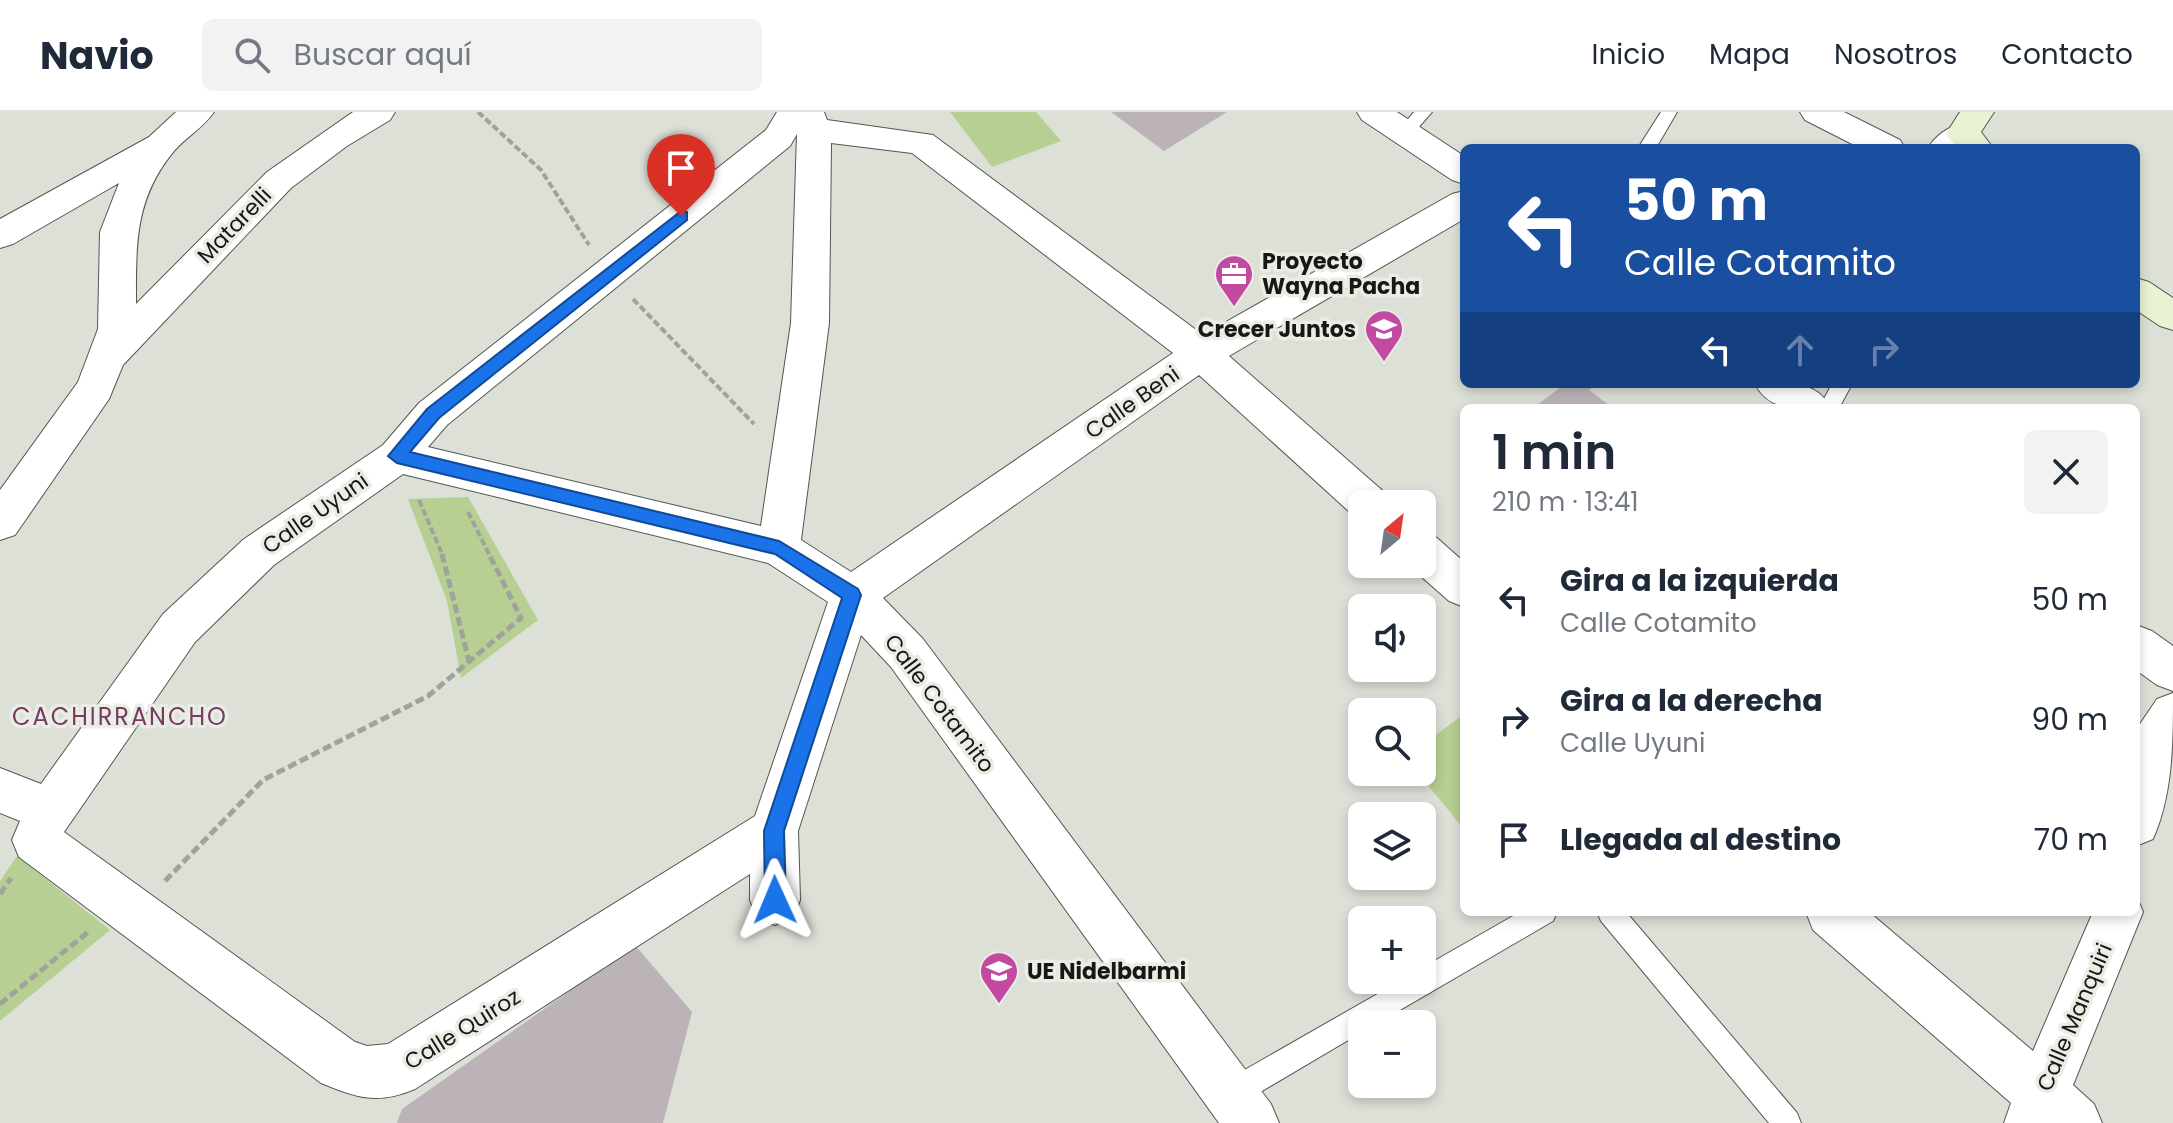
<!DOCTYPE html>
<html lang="es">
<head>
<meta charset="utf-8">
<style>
  :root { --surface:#fff; --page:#f2f2f3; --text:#1f2937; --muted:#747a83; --line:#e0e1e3 }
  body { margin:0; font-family:Poppins,sans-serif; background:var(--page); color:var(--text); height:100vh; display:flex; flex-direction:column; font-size:30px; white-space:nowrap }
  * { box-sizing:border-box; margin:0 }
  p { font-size:26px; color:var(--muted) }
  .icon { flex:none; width:44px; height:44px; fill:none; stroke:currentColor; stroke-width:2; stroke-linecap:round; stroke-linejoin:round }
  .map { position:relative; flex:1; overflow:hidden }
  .details { position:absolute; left:1460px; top:292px; width:680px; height:512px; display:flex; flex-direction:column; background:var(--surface); border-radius:12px; box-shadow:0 4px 12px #0003 }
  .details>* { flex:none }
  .top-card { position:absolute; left:1460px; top:32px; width:680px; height:244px; border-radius:12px; box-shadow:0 4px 12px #0003; background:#1a4fa0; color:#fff; overflow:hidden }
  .needle { width:52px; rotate:29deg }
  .buttons { position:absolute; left:1348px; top:378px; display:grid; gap:16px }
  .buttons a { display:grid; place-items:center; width:88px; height:88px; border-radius:12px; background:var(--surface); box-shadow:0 4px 12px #0003; font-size:40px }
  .pin { position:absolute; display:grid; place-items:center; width:68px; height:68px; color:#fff; margin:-82px -34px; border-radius:50% 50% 50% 0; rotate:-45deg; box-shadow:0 0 8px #0007 }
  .pin .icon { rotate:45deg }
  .me { position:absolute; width:88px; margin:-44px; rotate:359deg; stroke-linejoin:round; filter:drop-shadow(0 0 6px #0008) }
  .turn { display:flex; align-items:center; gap:28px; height:168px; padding:0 32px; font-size:36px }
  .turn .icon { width:104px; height:104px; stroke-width:2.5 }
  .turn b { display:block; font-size:56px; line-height:68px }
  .lanes { display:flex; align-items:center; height:76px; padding:0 32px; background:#0003; justify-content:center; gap:40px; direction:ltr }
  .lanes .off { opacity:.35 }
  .round { display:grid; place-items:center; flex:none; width:84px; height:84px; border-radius:12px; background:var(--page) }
  .summary { display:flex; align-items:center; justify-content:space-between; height:136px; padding:0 32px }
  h1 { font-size:48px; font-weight:600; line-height:60px }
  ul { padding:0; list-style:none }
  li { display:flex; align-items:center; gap:24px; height:120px; padding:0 32px }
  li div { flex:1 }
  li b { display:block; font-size:30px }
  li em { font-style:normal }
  header { display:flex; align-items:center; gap:48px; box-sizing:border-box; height:112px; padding:0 40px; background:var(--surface); border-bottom:2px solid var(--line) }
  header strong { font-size:38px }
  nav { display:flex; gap:44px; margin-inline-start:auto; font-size:28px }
  .search { width:560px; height:72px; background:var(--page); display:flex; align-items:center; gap:20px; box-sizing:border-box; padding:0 28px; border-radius:12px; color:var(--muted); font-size:30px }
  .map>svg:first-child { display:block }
  .green { fill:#b7cf92 }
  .building { fill:#bcb3b9 }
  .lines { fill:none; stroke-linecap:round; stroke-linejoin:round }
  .lane-casing { stroke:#545750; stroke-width:2 }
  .street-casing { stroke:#545750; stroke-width:2 }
  .secondary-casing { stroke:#545750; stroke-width:2 }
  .path-far1 { stroke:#a0a39c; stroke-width:4; stroke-dasharray:7 3; stroke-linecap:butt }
  .path { stroke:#a0a39c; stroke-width:5; stroke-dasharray:9 4; stroke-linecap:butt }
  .lane { fill:#fff; fill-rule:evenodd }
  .street { fill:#fff; fill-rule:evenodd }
  .secondary { fill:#e8f3d3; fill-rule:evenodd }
  .route { fill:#1a73e8; stroke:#114b97; stroke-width:2 }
  .labels { text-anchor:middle; stroke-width:7; stroke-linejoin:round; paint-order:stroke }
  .street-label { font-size:22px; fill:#161815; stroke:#eaede4 }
  .poi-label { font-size:22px; font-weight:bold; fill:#161815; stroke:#eaede4; text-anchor:start }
  .neighbourhood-label { font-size:24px; letter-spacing:2px; fill:#763a63; stroke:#eaede4 }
</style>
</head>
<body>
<header>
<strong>Navio</strong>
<div class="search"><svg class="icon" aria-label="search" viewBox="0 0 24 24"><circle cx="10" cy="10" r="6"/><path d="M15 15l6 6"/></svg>Buscar aquí</div>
<nav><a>Inicio</a><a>Mapa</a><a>Nosotros</a><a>Contacto</a></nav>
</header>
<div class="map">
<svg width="2173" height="1011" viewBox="0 0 2173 1011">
  <rect width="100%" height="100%" fill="#dce0d7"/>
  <path class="green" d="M950,0H1036L1061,29L992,55Z
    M468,385L538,508L461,566L447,489L408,387Z
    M1464,602V717L1417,660H1422V633Z
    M17,744L110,818L0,909V769Z"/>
  <path class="building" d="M1111,0H1227L1164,39Z
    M1565,272H1598L1589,278L1613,296H1533Z
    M635,833L692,900L663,1011H397L402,997Z"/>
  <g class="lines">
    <defs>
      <path id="lane" d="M1414,0H1432L1411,24H1399L1397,20Z
        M1661,0H1677L1656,36H1638Z
        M1832,272H1852L1839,296H1819Z
        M1520,800H1557L1553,809L1376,912H1362V920L1240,992L1230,996L1220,992L1216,982L1220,972L1402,868H1422V856Z
        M1597,800H1626L1797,1001L1801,1011H1769L1601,809Z"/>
      <path id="street" d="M176,0H214C203,16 186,25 174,39C134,87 136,134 136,192L267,60L353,0H395L390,8L347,34L291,76L123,253L109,287L15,423L0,428V378L78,270L98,217L100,120L119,71L13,132L0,136V107L149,25Z
        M777,0H824L827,8L933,23L1203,223L1452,82L1464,79V107L1229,244L1384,380L1390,392H1362V407L1354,404L1199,263L883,486L923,527L1271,992L1279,1011H1219L891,555L861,523L798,719L800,788L793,805L775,813L757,805L750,788V762L415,977C377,993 358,986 321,971L19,745L12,728L20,709L0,701V656L41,672L163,502L244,427L383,333L419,291L766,18ZM797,22L791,211L761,414L428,335L447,313L790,34ZM831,31L912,41L1173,241L851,460L801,428L829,211ZM403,362L768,451L828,490L755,704L388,932L367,934L355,930L64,720L195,530L274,453Z
        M1357,0H1397L1464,44V72L1452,68L1362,8Z
        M1800,0H1844L1900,28L1905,36H1860L1805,8Z
        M1963,11L1975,14L1980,22L1967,36H1928C1936,23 1948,15 1963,11Z
        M1755,272C1785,272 1815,266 1831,296C1801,296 1771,302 1755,272Z
        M1422,421L1437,426L1464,450V495L1449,489L1407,452H1422Z
        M2136,513L2152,519L2173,534V579L2157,573L2136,558Z
        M2173,581C2173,630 2173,682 2153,727L2136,734V618L2157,587Z
        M2136,783L2143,800L2073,973L2094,992L2102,1011H2004L2011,991L1813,818L1806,800H1869L2033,939L2093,800H2136Z"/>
      <path id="secondary" d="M1960,0H1994L1981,20L1993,36H1957L1946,22Z
        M2136,166L2149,170L2173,186V218L2160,214L2136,198Z"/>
    </defs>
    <use href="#lane" class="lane-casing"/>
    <use href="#street" class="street-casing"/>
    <use href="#secondary" class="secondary-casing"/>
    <path class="path-far1" d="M478,0L541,58L589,133
      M633,187L754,312
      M419,388L443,444
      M468,400L490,444"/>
    <path class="path" d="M442,442L469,549
      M165,769L263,668L428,584L521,506L489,442
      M0,782L11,766
      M0,892L88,820"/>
    <use href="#lane" class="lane"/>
    <use href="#street" class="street"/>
    <use href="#secondary" class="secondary"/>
  </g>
  <path class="route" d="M681,99L687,100V108L439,306L410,340L779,429L858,477L861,483L784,719L786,788L783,795L775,798L768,795L765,788L764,719L842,486L775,442L397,351L388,344L427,297Z"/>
  <defs>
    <symbol id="office-pin" viewBox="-11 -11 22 30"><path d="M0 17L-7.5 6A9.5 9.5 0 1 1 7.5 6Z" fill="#c24ba1" stroke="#eaede4"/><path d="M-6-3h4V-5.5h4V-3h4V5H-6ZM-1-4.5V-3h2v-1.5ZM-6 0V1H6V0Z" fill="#fff"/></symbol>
    <symbol id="school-pin" viewBox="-11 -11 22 30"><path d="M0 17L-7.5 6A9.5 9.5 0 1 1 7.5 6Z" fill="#c24ba1" stroke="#eaede4"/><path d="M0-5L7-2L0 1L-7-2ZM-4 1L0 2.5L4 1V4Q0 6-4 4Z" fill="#fff"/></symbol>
  </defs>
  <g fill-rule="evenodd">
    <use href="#office-pin" x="1212" y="140" width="44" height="60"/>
    <use href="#school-pin" x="1362" y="195" width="44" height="60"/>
    <use href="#school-pin" x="977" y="837" width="44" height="60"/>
  </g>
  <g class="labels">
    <g class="street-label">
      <text transform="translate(234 113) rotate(-46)" y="8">Matarelli</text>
      <text transform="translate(1132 290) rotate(-35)" y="8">Calle Beni</text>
      <text transform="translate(315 401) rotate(-35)" y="8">Calle Uyuni</text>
      <text transform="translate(940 591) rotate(53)" y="8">Calle Cotamito</text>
      <text transform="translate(2074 905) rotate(-67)" y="8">Calle Manquiri</text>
      <text transform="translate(462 917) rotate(-32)" y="8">Calle Quiroz</text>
    </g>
    <g class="poi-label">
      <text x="1262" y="157">Proyecto<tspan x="1262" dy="25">Wayna Pacha</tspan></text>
      <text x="1356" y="225" text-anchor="end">Crecer Juntos</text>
      <text x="1027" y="867">UE Nidelbarmi</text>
    </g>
    <g class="neighbourhood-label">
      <text x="120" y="613">CACHIRRANCHO</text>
    </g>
  </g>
</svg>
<div class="buttons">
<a><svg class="needle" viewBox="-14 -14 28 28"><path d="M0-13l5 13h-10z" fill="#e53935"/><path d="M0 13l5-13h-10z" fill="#747a83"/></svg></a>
<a><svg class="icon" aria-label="sound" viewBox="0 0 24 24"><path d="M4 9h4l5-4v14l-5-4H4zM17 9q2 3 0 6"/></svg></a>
<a><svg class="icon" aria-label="search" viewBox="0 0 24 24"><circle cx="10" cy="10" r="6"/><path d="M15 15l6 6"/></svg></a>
<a><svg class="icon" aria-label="layers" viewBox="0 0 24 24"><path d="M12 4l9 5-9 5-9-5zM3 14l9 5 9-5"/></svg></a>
<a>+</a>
<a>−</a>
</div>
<div class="pin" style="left:681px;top:104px;background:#d93025"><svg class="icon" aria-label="arrive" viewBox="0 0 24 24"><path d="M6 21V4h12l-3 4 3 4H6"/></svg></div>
<svg class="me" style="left:775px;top:788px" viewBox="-20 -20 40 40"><path d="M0-17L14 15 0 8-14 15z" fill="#1a73e8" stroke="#fff" stroke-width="4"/></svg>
<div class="top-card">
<div class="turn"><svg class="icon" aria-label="left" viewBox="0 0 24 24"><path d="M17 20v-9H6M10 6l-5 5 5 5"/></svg><div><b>50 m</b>Calle Cotamito</div></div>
<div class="lanes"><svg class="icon" aria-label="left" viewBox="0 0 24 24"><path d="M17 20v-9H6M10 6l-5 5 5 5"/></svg><svg class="icon off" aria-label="ahead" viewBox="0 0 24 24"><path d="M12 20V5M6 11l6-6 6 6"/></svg><svg class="icon off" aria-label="right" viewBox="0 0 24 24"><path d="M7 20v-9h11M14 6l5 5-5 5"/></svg></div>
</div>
<section class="details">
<div class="summary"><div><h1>1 min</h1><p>210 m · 13:41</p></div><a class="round"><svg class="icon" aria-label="close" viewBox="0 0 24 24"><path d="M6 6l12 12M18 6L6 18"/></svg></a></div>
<ul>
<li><svg class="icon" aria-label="left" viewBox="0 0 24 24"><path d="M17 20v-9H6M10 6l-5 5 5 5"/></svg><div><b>Gira a la izquierda</b><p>Calle Cotamito</p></div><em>50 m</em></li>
<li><svg class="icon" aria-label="right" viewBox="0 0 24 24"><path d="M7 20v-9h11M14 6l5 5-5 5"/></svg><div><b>Gira a la derecha</b><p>Calle Uyuni</p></div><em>90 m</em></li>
<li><svg class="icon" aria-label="arrive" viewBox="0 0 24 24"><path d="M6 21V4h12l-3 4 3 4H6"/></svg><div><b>Llegada al destino</b></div><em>70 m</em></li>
</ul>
</section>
</div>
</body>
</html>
